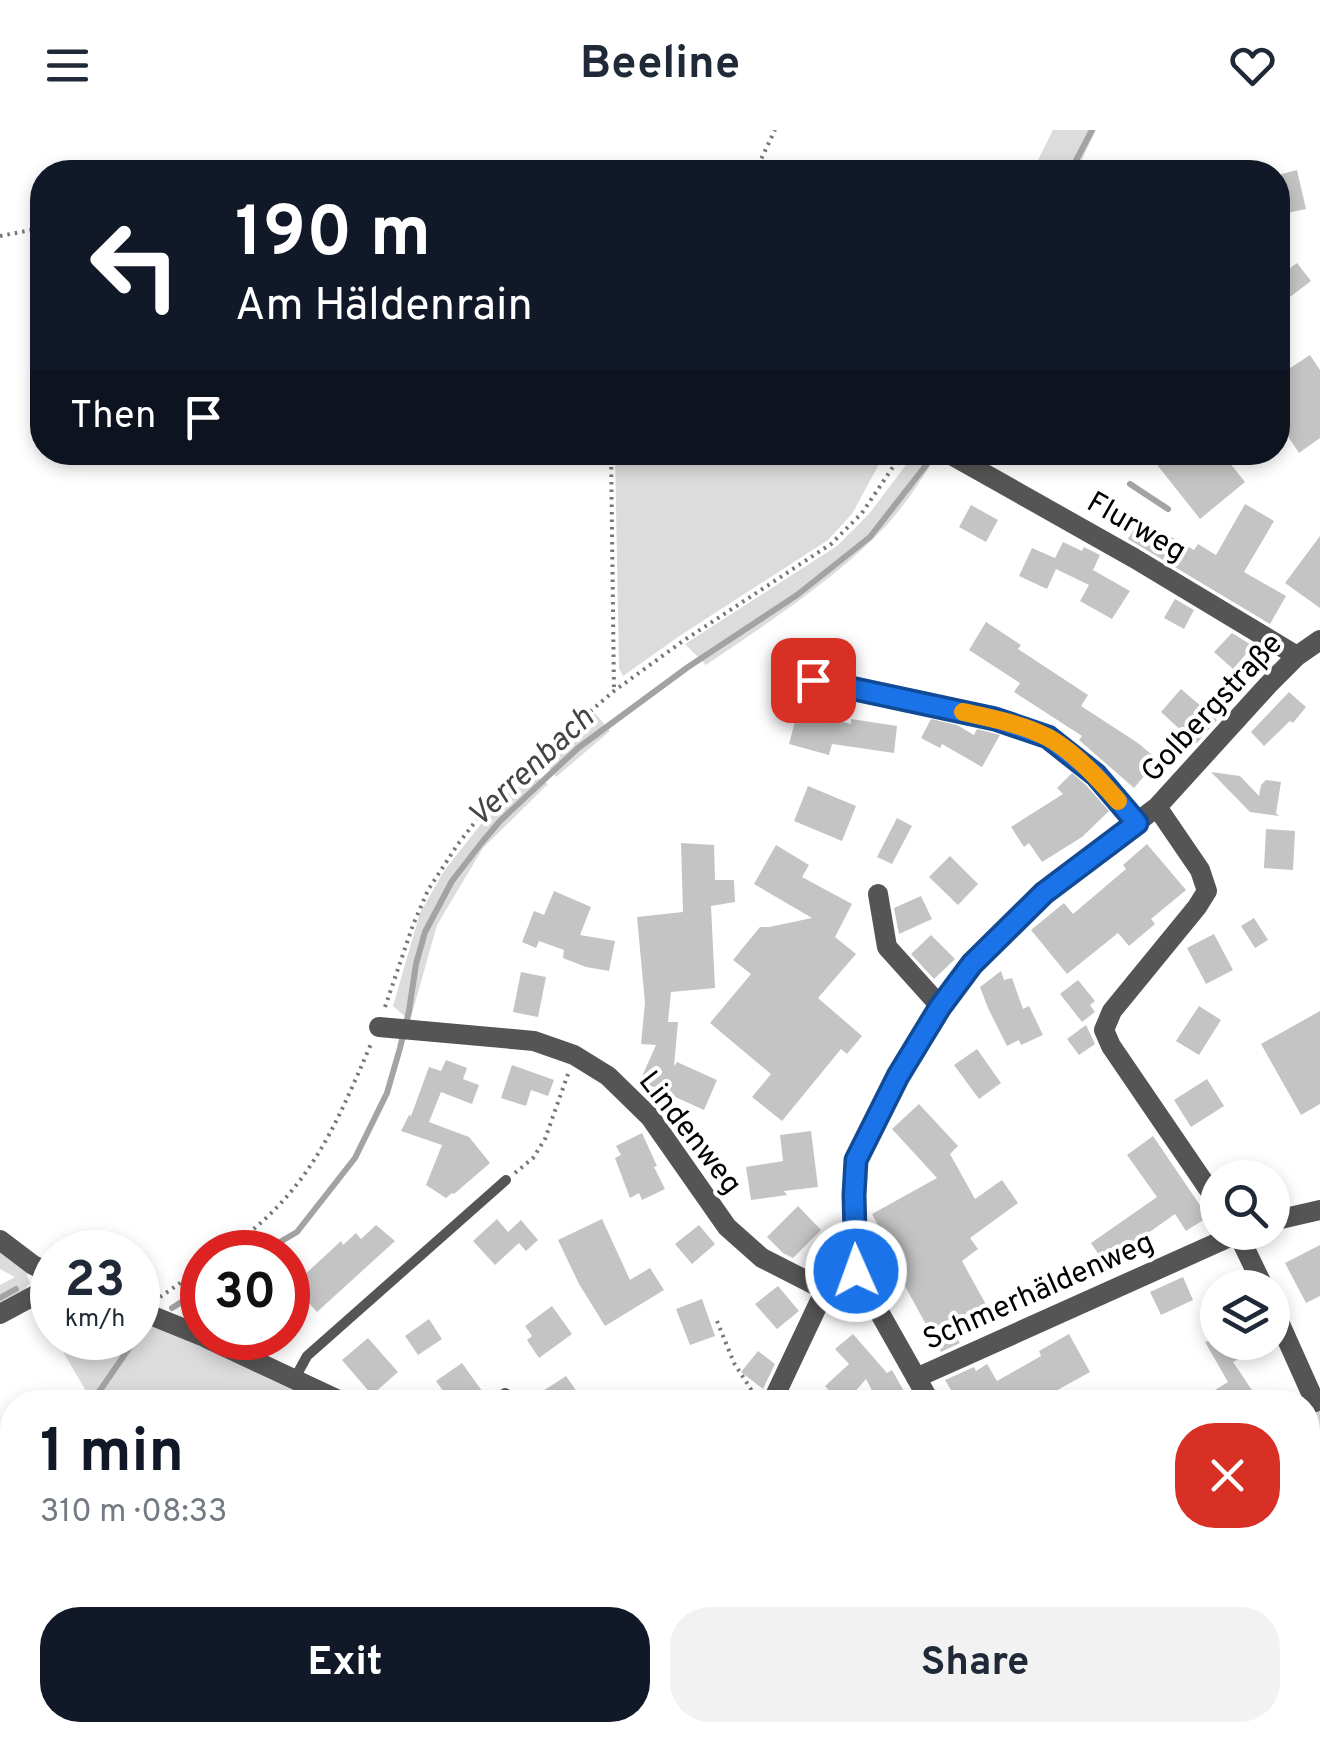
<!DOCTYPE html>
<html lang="en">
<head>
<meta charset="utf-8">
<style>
  :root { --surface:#fff; --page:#f2f2f3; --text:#1f2937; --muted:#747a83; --accent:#111827 }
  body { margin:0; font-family:Overpass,sans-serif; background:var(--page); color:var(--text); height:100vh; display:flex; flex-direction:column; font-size:38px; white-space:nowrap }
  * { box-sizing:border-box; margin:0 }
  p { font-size:32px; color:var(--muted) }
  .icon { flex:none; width:55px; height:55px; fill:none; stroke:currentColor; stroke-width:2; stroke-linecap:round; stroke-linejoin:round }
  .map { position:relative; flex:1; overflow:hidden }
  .side { position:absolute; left:0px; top:1260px; width:1320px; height:352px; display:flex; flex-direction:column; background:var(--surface); border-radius:40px 40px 0 0; box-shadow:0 5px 15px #0003 }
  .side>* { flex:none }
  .banner { position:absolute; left:30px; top:30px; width:1260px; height:305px; border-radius:40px; box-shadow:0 5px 15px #0003; background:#111827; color:#fff; overflow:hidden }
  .controls { position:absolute; left:1200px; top:1030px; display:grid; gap:20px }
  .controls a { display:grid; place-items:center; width:90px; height:90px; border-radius:50%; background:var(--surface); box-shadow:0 5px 15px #0003; font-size:50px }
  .speed { position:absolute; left:30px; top:1100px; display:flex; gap:20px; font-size:50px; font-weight:700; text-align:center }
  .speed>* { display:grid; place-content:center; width:130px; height:130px; border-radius:50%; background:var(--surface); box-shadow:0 5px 15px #0003; line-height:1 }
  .speed small { font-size:25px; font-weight:400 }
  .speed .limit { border:15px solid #d22; background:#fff; color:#111 }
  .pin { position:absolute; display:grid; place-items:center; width:85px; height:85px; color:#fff; margin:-42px; border-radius:20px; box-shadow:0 5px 15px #0006 }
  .me { position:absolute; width:110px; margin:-55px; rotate:358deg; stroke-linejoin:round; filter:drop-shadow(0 0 8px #0008) }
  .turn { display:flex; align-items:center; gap:35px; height:210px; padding:0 40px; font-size:45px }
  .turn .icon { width:130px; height:130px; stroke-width:2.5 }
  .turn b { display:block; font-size:70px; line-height:85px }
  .then { display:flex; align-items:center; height:95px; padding:0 40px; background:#0003; gap:20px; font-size:38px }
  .round { display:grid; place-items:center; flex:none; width:105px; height:105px; border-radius:40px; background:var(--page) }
  .summary { display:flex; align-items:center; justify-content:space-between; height:170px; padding:0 40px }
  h1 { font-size:60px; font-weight:700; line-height:75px; color:var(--accent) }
  .button { display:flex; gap:20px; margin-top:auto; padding:20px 40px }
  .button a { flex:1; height:115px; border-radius:40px; background:var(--accent); color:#fff; font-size:40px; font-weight:700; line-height:115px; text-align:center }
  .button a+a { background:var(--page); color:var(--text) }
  header { display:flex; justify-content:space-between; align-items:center; height:130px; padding:0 40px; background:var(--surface); font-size:45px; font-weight:700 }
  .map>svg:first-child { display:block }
  .green { fill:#dcdcdc }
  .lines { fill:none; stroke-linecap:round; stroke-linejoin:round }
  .stream { stroke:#a3a3a3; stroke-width:6 }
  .building { fill:#c4c4c4 }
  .path { stroke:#777; stroke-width:4; stroke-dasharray:2.5 5; stroke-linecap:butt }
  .service { stroke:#555; stroke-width:10 }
  .minor { stroke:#555; stroke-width:20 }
  .route-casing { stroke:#114b97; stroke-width:25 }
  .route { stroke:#1a73e8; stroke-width:18 }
  .slow { stroke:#f59e0b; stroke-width:18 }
  .labels { text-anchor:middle; stroke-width:8; stroke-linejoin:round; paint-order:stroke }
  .street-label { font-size:30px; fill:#000; stroke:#fff }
  .water-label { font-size:32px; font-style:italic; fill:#444; stroke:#fff }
</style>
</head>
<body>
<header><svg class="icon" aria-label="menu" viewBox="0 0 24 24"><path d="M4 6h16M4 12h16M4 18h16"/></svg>Beeline<svg class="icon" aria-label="heart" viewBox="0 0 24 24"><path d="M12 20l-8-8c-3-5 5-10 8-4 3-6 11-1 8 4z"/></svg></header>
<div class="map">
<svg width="1320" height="1612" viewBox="0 0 1320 1612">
  <rect width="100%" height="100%" fill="#fff"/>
  <path class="green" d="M1053,0H1096L1076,42H1032Z
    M615,323V322L885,323L852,384L828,410L681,505L623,546L619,538Z
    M915,323H933L937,325C918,355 899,385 872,410C822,458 763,496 706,535L685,514L837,416L869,384Z
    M595,583L610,601L556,647L546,634L553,621Z
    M537,647L548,654L483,718L437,795L410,891L393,876L420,783L444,741L499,671L525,648Z
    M0,1119L24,1137L30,1153L20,1165L0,1176V1155L15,1147L0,1139Z
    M138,1188L192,1208L320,1272H86L89,1266L55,1208H138Z
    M1320,1279V1377L1308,1363V1286Z
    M530,1600H639L632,1612H522Z"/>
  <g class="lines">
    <path class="stream" d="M1070,42L1092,0
      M1092,322L1105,330
      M1130,354L1168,379
      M263,1122L297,1102L355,1028L387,963L400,918L409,881L416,834L425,802L452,751L483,711L500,691L578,618L688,537L797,465L870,407L930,330
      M0,1168L16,1159
      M172,1178L202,1159
      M92,1272L136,1208
      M156,1600L164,1612"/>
  </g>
  <path class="building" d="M1297,40L1306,79L1287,83L1285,74L1278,76V45Z
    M1297,133L1311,151L1278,176V147Z
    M1310,225L1320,240V308L1299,323L1278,291V246Z
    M1147,322H1221L1245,352L1200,389Z
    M1245,374L1274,391L1244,442L1286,466L1270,494L1128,409L1140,389L1194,420L1198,414L1216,425Z
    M971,375L998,390L986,412L959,397Z
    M1320,406V478L1285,453Z
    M1063,412L1082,421L1084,417L1100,425L1093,440L1130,461L1112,489L1080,471L1089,455L1056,439L1047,459L1019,446L1032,418L1055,428Z
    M1175,469L1194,480L1184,499L1164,488Z
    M986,492L1021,515L1018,519L1088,565L1081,576L1138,613L1158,630L1134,658L1079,610L1082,606L1014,562L1020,553L969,520Z
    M1232,503L1253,516L1233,539L1214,522Z
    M1181,559L1217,590L1196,614L1161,582Z
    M1289,562L1306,577L1293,593L1290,591L1264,616L1251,602Z
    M798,580L851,594V589L897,596L894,623L832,614L829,625L789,614Z
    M931,589L957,595L974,605L977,599L1000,605L982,637L942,614L940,618L921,608Z
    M1211,642L1240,646L1259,666L1261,655L1266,650L1281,652L1276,683L1279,686L1250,682Z
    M1072,643L1086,655L1109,681L1082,707L1042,732L1029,713L1024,717L1011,697L1063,664L1057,658Z
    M808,656L856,676L842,711L794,691Z
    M897,688L912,696L892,734L877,727Z
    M1266,699L1295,701L1293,740L1264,738Z
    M681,713L714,715L715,750H734L735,772L711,776L715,858L671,862L668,892H678L674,936L677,932L717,950L704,980L640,951L656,915L641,914L645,873L637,787L683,782Z
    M1147,714L1186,760L1151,789L1155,794L1129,816L1118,803L1067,844L1031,800L1064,773L1073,784L1126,739L1123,735Z
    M776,715L809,735L802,747L852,774L835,807L856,824L818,868L862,906L847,924L841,919L782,991L752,967L771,944L710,893L751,844L733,830L760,797H769L812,788L754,754Z
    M950,726L978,754L958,775L929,747Z
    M554,761L591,777L580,805L615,811L609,841L586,837L563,828L564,820L539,811L536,818L522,812L534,781L544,785Z
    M921,766L932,789L899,804L894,778Z
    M1254,788L1268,810L1255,818L1241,796Z
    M1214,804L1233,840L1206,854L1187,818Z
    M931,805L955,829L934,849L911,824Z
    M1001,841L1004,850L1012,848L1023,879L1029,876L1043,905L1021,915L1019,910L1007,916L988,878L980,857Z
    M521,842L546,847L538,887L513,882Z
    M1078,850L1095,871L1090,875L1095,882L1082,892L1060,864Z
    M1199,876L1221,890L1199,925L1176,911Z
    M1320,881V974L1301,985L1261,914Z
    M1086,895L1095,914L1079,925L1067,909Z
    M977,919L1001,953L979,969L954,935Z
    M446,930L467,938L463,949L479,955L472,974L441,962L429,992L469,1007L490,1033L454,1064L452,1063L446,1068L426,1055L442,1015L401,1001L409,985L411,986L429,937L441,941Z
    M512,935L554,950L548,966L531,960L526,976L501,968Z
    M1207,949L1224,976L1191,997L1174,970Z
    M919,974L958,1016L950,1024L975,1069L1002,1050L1018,1073L970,1108L978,1119L962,1131L994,1189L957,1209L960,1213L941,1222L900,1147L897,1149L885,1127L893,1123L872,1084L937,1048L892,999Z
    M811,1001L818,1057L784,1061L787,1065L751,1070L746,1037L783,1031L780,1005Z
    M642,1003L657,1036L654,1037L665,1059L642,1070L639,1063L630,1068L615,1028L621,1025L616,1016Z
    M1153,1006L1208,1087L1186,1101L1175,1084L1134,1113L1138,1119L1109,1140L1091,1113L1157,1067L1127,1025Z
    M798,1076L821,1100L793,1128L783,1123L767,1107Z
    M497,1089L508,1102L521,1090L538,1110L526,1121L519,1113L495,1135L473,1111Z
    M602,1089L630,1150L650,1138L664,1160L605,1196L579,1154L558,1110Z
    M376,1095L395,1111L317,1182L308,1172L288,1191V1160L341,1111L343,1115L356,1103L361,1109Z
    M699,1095L715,1114L692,1134L675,1114Z
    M1320,1115V1166L1306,1173L1285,1133Z
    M1183,1147L1193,1170L1161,1185L1150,1162Z
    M778,1156L799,1181L777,1199L755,1174Z
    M702,1169L715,1206L690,1215L676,1179Z
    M552,1176L572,1204L539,1228L527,1210L532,1206L525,1196Z
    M429,1189L442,1209L418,1225L405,1206Z
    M853,1204L887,1243L892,1240L910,1272H878L866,1249L846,1272H839L825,1256L849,1234L835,1219Z
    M1069,1204L1090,1242L1036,1272H1021L1017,1265L1003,1272H958L945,1250L974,1237L976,1241L987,1234L997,1251L1041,1226L1039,1221Z
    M368,1208L398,1242L372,1265L342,1230Z
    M1217,1208L1218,1212H1267L1233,1232L1260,1272H1224L1215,1260L1228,1252L1205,1212Z
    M758,1221L775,1234L763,1259L741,1242Z
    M462,1233L482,1261L465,1272H451L436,1251Z
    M566,1246L584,1272H551L543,1261Z"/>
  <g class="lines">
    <path class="path" d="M755,42L775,0
      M0,106L42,98
      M611,322L614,561
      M385,877L413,795L428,760L458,714L492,670L531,632L614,561L683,511L831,414L862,383L903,322
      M515,1043L533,1028L545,1009L568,944
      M224,1122C308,1063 332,1004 371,914
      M160,1167L202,1138
      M717,1191L734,1233L754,1264
      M514,1612L522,1600"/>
    <path class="service" d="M295,1248L307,1226L506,1050
      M493,1272L505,1263L523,1272"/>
    <path class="minor" d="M946,322L1134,428L1297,526
      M813,550L995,589L1048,607L1096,645L1137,693
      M1157,677L1200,740L1207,761L1197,777L1112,881L1104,900L1111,916L1218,1073
      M878,764L887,817L941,877
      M379,897L534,911L574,925L608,946L650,987L727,1097L762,1128L825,1160
      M1272,1091L1320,1080
      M1237,1102L1264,1158
      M0,1110L33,1135L52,1144
      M1272,1176L1315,1272
      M138,1180L202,1206
      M0,1184L52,1156
      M206,1208L343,1272
      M916,1248L1241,1102
      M772,1272L825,1160L856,1141
      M930,1272L856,1141L854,1065L856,1030L898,946L941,877L972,834L1044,763L1157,677L1268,555L1297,526L1320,510
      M320,1600L336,1612
      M781,1600L796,1612
      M1163,1600L1173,1612
      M230,1612L240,1600"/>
  </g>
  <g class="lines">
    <defs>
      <path id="route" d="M813,550L995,589L1048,607L1096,645L1137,693L1044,763L972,834L940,877L898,946L856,1030L854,1065L856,1141"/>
    </defs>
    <use href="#route" class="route-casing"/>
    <use href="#route" class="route"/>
    <path class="slow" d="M963,582C990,588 1022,594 1047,607C1072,620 1100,650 1118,671"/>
  </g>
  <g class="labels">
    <g class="street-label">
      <text transform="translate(1137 396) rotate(30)" y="10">Flurweg</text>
      <text transform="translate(1211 577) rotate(-47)" y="10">Golbergstraße</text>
      <text transform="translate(691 1002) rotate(52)" y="10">Lindenweg</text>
      <text transform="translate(1038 1160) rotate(-24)" y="10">Schmerhäldenweg</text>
    </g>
    <g class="water-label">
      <text transform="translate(530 636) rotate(-43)" y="11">Verrenbach</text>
    </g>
  </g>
</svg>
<div class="controls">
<a><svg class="icon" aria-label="search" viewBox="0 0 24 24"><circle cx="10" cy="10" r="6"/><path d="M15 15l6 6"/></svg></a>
<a><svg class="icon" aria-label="layers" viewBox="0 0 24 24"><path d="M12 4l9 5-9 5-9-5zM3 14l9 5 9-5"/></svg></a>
</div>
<div class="speed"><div>23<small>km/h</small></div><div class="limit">30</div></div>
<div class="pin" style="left:813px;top:550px;background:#d93025"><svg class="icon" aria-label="arrive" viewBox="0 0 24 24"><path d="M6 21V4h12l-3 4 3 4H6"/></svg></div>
<svg class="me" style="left:856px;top:1141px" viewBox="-20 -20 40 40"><circle r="17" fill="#1a73e8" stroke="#fff" stroke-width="3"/><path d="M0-11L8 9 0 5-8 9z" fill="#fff"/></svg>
<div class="banner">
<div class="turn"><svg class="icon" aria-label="left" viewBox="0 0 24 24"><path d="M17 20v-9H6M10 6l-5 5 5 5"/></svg><div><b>190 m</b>Am Häldenrain</div></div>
<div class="then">Then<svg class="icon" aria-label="arrive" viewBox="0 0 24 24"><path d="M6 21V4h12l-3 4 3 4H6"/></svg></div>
</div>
<section class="side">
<div class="summary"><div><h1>1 min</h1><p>310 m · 08:33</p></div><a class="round" style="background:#d93025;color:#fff"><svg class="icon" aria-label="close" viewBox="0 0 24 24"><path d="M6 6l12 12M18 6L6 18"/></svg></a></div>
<div class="button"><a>Exit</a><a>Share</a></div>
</section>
</div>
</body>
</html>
